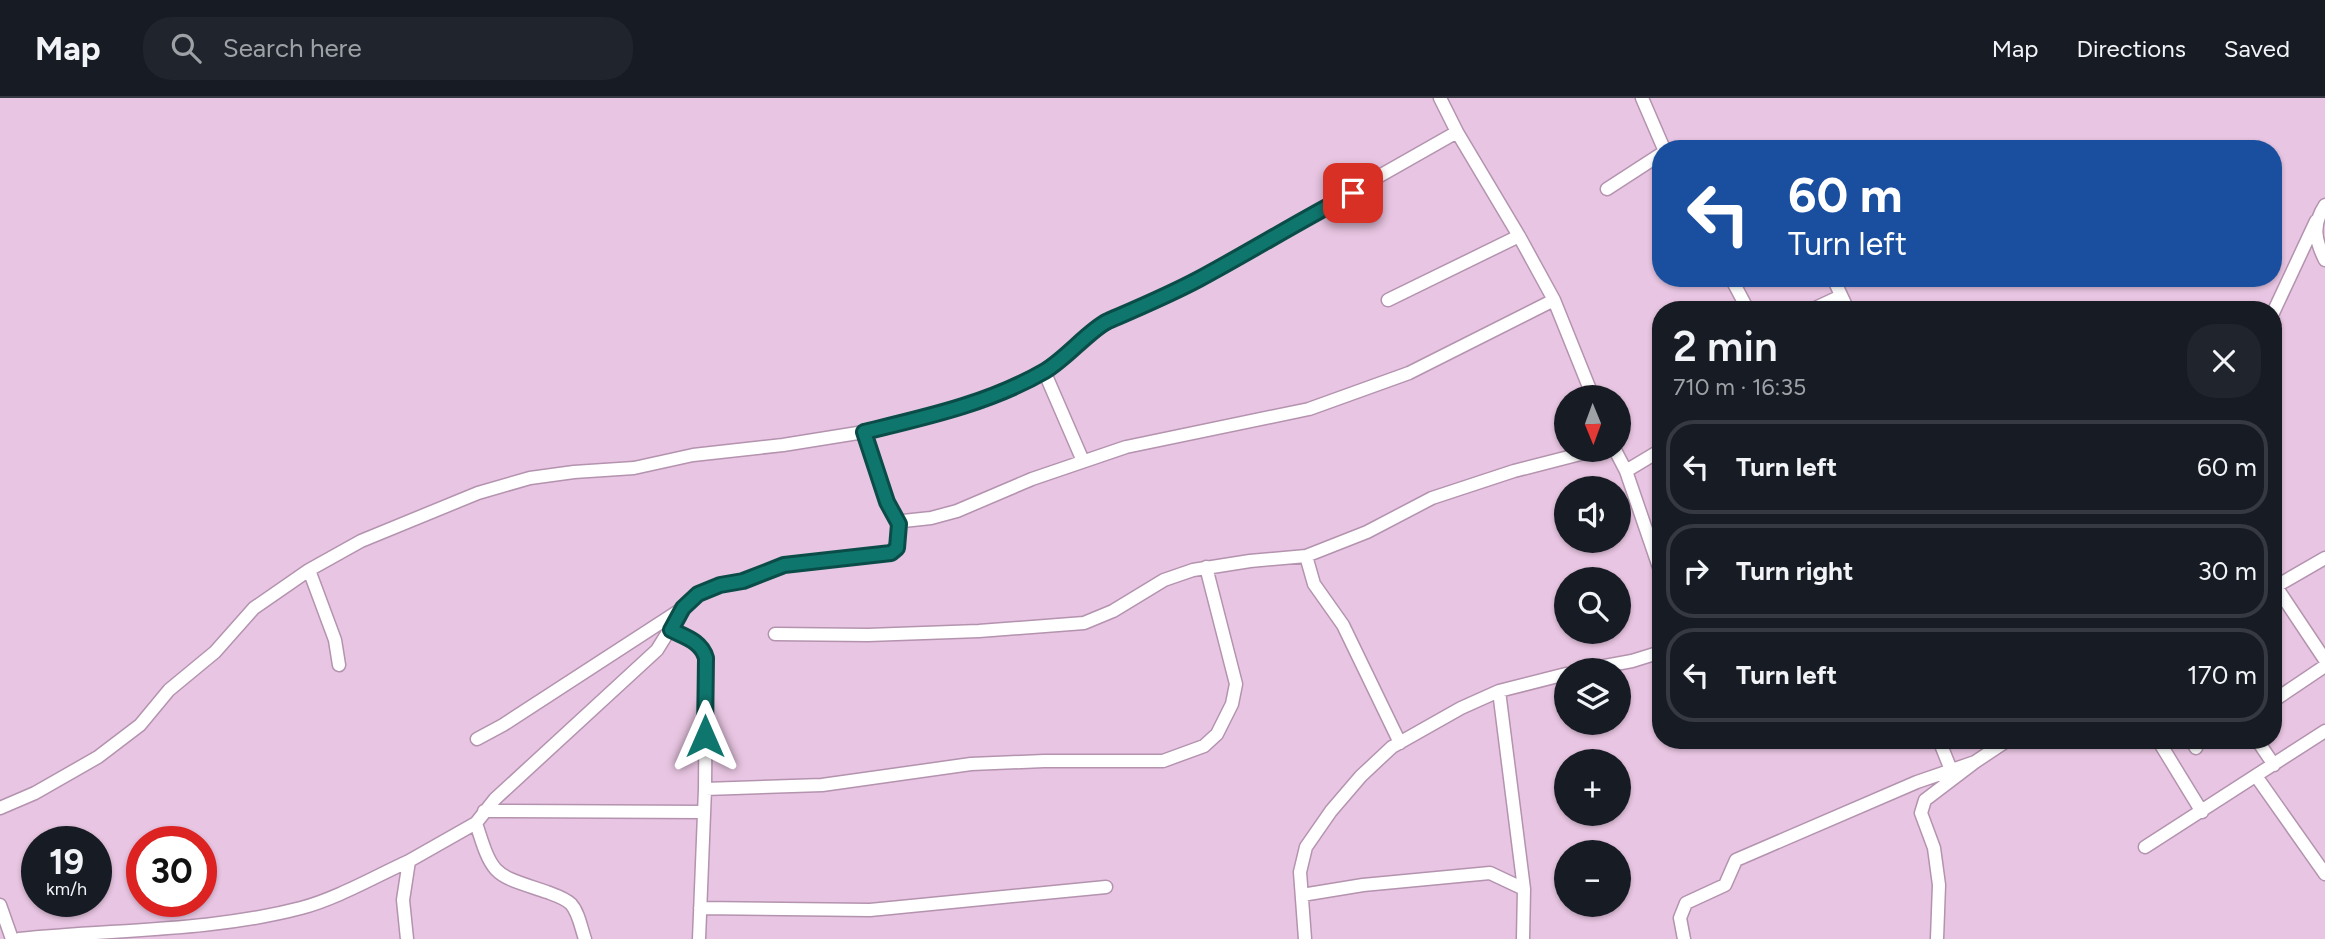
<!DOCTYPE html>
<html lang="en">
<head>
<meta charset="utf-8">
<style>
  :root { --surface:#171b24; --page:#20242c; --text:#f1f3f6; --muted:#9ea1a6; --line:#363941 }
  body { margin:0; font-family:Figtree,sans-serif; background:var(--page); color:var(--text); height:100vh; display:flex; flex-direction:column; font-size:26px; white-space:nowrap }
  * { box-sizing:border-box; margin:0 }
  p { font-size:23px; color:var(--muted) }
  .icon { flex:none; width:38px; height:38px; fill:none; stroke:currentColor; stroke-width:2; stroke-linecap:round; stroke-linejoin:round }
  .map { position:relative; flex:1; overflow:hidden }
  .side { position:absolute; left:1652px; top:203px; width:630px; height:448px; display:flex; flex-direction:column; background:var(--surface); border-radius:28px; box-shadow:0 2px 5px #0004 }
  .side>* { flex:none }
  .top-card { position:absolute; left:1652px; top:42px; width:630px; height:147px; border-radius:28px; box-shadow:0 2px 5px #0004; background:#1a4fa0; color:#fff; overflow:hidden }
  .needle { width:46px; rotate:179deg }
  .controls { position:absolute; left:1554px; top:287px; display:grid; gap:14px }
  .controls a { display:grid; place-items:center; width:77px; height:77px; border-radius:50%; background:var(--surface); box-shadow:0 2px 5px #0004; font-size:35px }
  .speed { position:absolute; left:21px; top:728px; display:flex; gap:14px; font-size:35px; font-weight:700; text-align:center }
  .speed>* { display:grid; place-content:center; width:91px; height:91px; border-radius:50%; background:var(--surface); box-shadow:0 2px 5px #0004; line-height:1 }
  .speed small { font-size:18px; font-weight:400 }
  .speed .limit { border:10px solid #d22; background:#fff; color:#111 }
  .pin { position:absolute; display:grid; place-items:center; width:60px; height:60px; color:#fff; margin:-30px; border-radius:14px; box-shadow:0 4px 10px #0006 }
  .me { position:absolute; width:77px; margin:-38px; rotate:0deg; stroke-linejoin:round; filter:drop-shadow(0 0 5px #0008) }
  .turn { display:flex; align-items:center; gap:24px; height:147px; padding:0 21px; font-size:32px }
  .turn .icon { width:91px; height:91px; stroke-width:2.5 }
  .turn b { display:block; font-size:49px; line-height:60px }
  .round { display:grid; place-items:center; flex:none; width:74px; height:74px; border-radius:28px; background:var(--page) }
  .overview { display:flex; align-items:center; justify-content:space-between; height:119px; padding:0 21px }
  h1 { font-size:42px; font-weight:600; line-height:52px }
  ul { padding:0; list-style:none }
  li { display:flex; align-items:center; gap:21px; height:94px; margin:0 14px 10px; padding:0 7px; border:4px solid var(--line); border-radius:28px }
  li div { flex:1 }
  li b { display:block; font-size:26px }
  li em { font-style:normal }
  header { display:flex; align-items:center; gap:42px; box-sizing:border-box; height:98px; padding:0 35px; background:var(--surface); border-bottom:2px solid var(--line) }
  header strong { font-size:33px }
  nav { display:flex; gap:38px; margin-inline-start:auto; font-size:24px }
  .search { width:490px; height:63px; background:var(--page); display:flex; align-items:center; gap:18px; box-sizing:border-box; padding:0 24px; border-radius:28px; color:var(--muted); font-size:26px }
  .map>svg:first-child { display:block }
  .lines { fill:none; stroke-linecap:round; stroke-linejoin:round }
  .minor-casing { stroke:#b493af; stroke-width:15 }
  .minor { stroke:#fff; stroke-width:12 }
  .route-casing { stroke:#0a4d48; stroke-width:18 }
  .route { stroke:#0f766e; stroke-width:12 }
</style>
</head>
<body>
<header>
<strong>Map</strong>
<div class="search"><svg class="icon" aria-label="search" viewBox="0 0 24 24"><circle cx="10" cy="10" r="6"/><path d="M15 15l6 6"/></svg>Search here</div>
<nav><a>Map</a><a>Directions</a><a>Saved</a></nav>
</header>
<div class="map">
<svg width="2325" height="841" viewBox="0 0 2325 841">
  <rect width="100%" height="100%" fill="#e8c5e2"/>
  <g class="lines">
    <defs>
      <path id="minor" d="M1642,0L1664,51
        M1457,34L1519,138L1554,202L1593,299
        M1607,91L1661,56
        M2325,107C2312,127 2315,142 2325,162
        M1731,180L1748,212
        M1833,180L1848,212
        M1388,202L1519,138
        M1811,212L1841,198
        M2273,215L2316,123
        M1044,273L1083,363
        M864,334L887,404L899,426
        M1615,352L1626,373L1661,475
        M1626,373L1661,352
        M1306,458L1314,486L1343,527L1400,645
        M309,472L335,542L339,567
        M2273,484L2325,562
        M2273,490L2325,460
        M671,532C685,539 701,543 706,560L705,691L699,841
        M775,536L868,537L979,533L1084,525L1113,513L1164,482L1193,472L1250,463L1306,458L1367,434L1432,400L1514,373L1596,352
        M1583,572L1632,563L1661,554
        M1499,593L1524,791L1523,841
        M2273,603L2325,568
        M477,641L503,627L680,512
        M1939,642L1951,672
        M2158,642L2202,714
        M2191,642L2196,650
        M2257,642L2274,667
        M2256,678L2325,776
        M705,691L822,687L971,666L1044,663H1163L1204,648L1217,636L1232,606L1236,586L1206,469
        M0,710L35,695L98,659L140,627L169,592L215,554L254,510L309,472L361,443L478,395L530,380L574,374L634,370L693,357L783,347L864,334L938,316L989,299L1044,273L1067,258L1105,225L1145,208L1198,181L1457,34L1440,0
        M484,713L704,714
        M476,725C493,780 494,776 547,794C555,797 565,800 571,806C579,815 581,830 585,841
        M2145,749L2325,633
        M1302,797L1363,787L1490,775L1524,791
        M0,807L12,841
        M700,810L870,812L1106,789
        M19,841C114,831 209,834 301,810C336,801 376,778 409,763
        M407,841L403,802L409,763L476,725L495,701L657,552L683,510L698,496L720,487L743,483L784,467L891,455L897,450L899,426L903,423L931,420L957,413L1032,381L1126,349L1309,311L1409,275L1554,202
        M1305,841L1300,774L1306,749L1331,713L1361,678L1392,649L1461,610L1499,593L1566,576
        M1684,841L1680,820L1686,805L1725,787L1736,762L1917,684L1975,664
        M1937,841L1939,787L1934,750L1921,715L1925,702L1975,664L2008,642"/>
    </defs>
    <use href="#minor" class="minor-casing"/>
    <use href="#minor" class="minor"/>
  </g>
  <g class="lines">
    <defs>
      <path id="route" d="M705,638L706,560C701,543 685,539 671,532L683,510L698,496L720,487L743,483L784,467L891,455L897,450L899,426L887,404L864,334C926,319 990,305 1045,273C1067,260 1089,232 1108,223C1138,210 1169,197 1199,181C1251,153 1301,122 1353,95"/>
    </defs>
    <use href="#route" class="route-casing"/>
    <use href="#route" class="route"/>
  </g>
</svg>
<div class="controls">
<a><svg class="needle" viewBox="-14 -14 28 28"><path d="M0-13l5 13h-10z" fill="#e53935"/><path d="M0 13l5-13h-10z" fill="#9ea1a6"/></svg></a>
<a><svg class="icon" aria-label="sound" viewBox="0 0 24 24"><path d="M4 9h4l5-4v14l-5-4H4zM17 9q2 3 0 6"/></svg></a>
<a><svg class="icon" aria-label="search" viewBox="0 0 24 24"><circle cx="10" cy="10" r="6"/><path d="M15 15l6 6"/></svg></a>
<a><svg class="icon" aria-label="layers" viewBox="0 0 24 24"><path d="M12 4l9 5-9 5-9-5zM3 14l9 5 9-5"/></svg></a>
<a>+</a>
<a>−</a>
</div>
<div class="speed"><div>19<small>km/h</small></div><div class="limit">30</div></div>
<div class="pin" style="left:1353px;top:95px;background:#d93025"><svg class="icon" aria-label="arrive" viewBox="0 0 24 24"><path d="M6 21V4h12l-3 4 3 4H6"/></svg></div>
<svg class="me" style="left:705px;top:638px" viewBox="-20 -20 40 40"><path d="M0-17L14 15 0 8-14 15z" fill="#0f766e" stroke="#fff" stroke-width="4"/></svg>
<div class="top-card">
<div class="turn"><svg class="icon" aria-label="left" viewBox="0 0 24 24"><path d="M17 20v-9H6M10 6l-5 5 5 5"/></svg><div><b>60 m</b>Turn left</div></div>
</div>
<section class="side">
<div class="overview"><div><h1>2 min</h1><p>710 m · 16:35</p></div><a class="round"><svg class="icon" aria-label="close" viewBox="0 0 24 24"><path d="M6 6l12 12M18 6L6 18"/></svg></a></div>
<ul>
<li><svg class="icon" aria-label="left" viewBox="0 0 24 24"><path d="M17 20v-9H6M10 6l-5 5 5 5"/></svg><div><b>Turn left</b></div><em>60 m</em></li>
<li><svg class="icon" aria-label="right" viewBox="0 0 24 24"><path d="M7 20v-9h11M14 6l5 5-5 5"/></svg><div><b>Turn right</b></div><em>30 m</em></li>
<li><svg class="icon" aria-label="left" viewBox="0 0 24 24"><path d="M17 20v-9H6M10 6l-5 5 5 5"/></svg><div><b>Turn left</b></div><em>170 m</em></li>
</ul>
</section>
</div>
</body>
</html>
